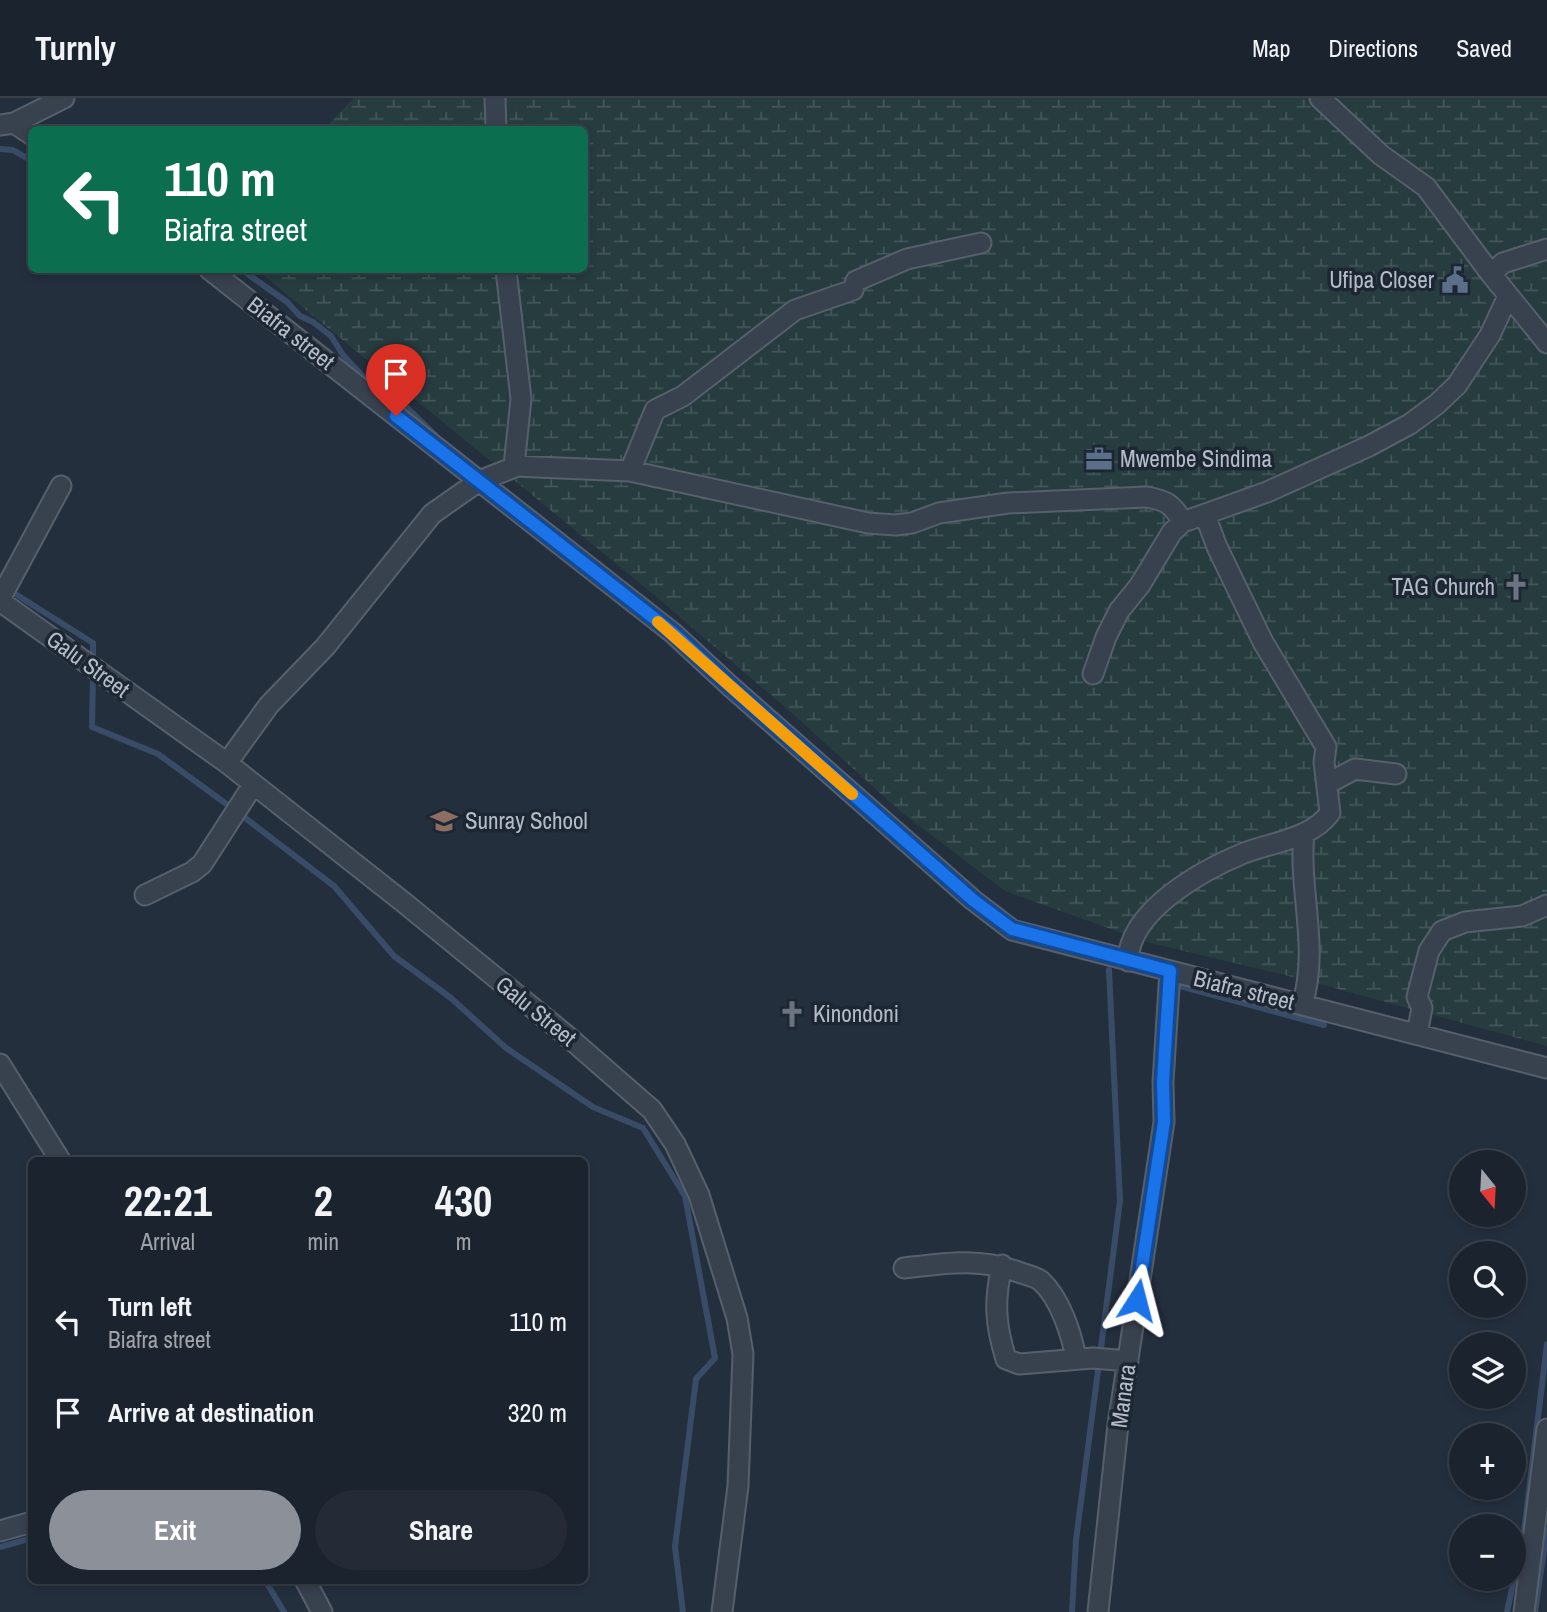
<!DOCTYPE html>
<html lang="en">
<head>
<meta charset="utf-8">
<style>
  :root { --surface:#1b232e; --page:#242b36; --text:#f1f3f6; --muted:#a0a4aa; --line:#39404a; --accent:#8c9099 }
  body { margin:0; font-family:"Archivo Narrow",sans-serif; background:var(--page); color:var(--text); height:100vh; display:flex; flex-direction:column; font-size:26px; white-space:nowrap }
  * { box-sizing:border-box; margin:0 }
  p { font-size:23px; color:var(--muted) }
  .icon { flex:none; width:38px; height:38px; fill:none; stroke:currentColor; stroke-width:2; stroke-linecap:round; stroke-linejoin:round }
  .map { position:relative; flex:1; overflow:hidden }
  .drawer { position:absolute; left:28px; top:1059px; width:560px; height:427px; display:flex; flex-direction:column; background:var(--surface); border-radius:10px; box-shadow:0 4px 10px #0003,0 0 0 2px var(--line) }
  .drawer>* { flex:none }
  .banner { position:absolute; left:28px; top:28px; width:560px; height:147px; border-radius:10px; box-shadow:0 4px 10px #0003,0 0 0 2px var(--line); background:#0b6e4f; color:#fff; overflow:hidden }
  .needle { width:46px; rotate:162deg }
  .fabs { position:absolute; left:1449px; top:1052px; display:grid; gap:14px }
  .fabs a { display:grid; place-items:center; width:77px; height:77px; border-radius:50%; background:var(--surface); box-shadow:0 4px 10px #0003,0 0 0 2px var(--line); font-size:35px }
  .pin { position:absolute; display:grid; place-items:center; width:60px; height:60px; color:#fff; margin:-72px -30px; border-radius:50% 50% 50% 0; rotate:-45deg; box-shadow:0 0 7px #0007 }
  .pin .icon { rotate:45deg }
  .me { position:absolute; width:77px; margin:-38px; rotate:9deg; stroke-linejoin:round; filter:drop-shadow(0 0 5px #0008) }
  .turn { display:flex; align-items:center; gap:24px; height:147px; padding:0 21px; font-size:32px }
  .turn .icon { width:91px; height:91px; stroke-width:2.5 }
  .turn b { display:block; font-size:49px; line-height:60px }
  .eta { display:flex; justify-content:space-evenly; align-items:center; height:119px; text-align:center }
  .eta b { font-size:42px; font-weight:800; line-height:49px }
  .primary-button { display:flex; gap:14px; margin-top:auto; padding:14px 21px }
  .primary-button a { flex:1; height:80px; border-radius:42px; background:var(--accent); color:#fff; font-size:28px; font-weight:800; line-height:80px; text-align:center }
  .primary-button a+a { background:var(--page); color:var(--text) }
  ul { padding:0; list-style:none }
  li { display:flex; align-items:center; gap:21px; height:91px; padding:0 21px }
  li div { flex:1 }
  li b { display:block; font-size:26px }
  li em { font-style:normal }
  header { display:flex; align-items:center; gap:42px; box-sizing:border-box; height:98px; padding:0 35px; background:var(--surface); border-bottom:2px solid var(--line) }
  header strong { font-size:33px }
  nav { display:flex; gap:38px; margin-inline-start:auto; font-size:24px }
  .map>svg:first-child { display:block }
  .wetland { fill:url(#wetland-marsh) }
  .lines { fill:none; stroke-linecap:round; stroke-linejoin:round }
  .stream { stroke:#394c67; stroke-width:6 }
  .minor-casing { stroke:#565f6c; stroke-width:23 }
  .minor { stroke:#38414e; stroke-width:19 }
  .route-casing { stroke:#114b97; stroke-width:18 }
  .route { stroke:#1a73e8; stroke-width:12 }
  .slow { stroke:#f59e0b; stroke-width:12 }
  .labels { text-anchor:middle; stroke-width:7; stroke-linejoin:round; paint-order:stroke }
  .poi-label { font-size:23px; fill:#b4bcc9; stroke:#1d2633; text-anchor:start }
  .street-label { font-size:23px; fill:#b4bcc9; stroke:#1d2633 }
</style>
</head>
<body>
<header>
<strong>Turnly</strong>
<nav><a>Map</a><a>Directions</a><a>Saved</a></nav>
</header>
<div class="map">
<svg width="1547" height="1514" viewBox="0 0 1547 1514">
  <defs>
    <pattern id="wetland-marsh" width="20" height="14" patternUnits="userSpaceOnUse" patternTransform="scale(1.75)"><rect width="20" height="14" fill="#263c3f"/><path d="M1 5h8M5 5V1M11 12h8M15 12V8" fill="none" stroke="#435659"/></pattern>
  </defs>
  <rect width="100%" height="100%" fill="#242f3e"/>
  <path class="wetland" d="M354,0H1547V948L1305,882L1147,844L1005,793L901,714L793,616L653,496L257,172H584V32L324,31Z"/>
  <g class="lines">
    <path class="stream" d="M0,51L13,52L32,63
      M242,172L287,204L300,218L313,224L331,238L343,257L370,286L398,301L435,337
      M9,492L93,545V564
      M93,575L92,629L158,656L236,713L334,788L394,858L451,900L506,950L593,1009L643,1030L685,1098L715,1260L696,1281L675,1449L683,1514
      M1176,887L1324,927
      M0,1449L32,1440
      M1514,1480L1524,1434L1547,1246
      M265,1482L284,1514
      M1072,1514L1076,1442L1120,1103L1109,872
      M1507,1514L1514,1480
      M1535,1514L1547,1432"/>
    <defs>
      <path id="minor" d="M495,0L496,32
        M1320,0L1381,57L1426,89L1491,176L1547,245
        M14,25L64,0
        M0,27L14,25L32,37
        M210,172L673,535L729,587L973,802L1012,832L1547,970
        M506,172L521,301L514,368
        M1491,176L1503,165L1547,151
        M630,373L655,312L683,298L795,212L853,192L856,183L907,161L981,145
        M0,501L61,388
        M0,503L227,665L402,803L566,937L652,1012L675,1046L699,1097L737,1220L743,1256L738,1388L722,1514
        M1093,576L1106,539L1119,513L1140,487L1172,434L1183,424L1267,394L1369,348L1410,326L1437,306L1457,287L1490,237L1508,198
        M227,665L269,607L325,549L432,416L479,383L515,369L514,368L630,373L868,425L895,427L912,425L939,415L1008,405L1146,399C1166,402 1172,406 1183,424
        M1327,686L1355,671L1396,676
        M145,797L192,774L202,766L253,687
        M1128,863C1129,812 1203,772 1244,755C1273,744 1311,741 1330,715L1324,664L1326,649L1263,544L1217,449L1205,417
        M1302,907C1320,850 1298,793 1304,735
        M1417,936L1422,910L1417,899L1429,853L1442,833L1465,824L1522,818L1547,807
        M0,966L60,1062
        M1002,1167C994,1203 995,1226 1006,1261L1019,1266L1093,1260L1128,1263
        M904,1170C945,1165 981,1159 1021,1175C1027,1177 1036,1179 1041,1183C1060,1200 1072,1237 1076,1261
        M0,1433L32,1424
        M305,1482L322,1514
        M1098,1514L1118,1327L1164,1024L1163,984L1170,873
        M1524,1514L1547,1331"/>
    </defs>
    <use href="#minor" class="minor-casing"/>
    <use href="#minor" class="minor"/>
  </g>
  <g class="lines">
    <defs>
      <path id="route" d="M396,318L673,535L729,587L973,802L1012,831L1170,873L1163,984L1164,1024L1137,1202"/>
    </defs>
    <use href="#route" class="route-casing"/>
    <use href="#route" class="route"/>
    <path class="slow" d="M658,524L852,696"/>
  </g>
  <defs>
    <symbol id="civic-bare" viewBox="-9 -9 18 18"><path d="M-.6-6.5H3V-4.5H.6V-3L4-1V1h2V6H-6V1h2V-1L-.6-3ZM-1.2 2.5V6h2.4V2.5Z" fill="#5c6f8a" stroke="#1d2633" stroke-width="2.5" paint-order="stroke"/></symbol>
    <symbol id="office-bare" viewBox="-9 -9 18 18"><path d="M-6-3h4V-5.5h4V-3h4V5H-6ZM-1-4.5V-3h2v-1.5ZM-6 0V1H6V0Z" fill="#5c6f8a" stroke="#1d2633" stroke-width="2.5" paint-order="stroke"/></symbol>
    <symbol id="church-bare" viewBox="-9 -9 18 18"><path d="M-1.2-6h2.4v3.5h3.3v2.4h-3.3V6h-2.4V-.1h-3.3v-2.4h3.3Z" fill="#6b7280" stroke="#1d2633" stroke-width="2.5" paint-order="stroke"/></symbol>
    <symbol id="school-bare" viewBox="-9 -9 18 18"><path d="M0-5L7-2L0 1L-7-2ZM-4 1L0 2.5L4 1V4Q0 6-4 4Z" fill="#8d6e63" stroke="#1d2633" stroke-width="2.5" paint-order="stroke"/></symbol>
  </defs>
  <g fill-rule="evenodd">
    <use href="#civic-bare" x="1436" y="163" width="38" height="38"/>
    <use href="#office-bare" x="1080" y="342" width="38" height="38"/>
    <use href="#church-bare" x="1497" y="470" width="38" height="38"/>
    <use href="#school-bare" x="425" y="704" width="38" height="38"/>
    <use href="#church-bare" x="773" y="897" width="38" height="38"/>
  </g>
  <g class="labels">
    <g class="poi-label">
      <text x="1434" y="190" text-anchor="end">Ufipa Closer</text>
      <text x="1120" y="369">Mwembe Sindima</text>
      <text x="1495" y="497" text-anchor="end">TAG Church</text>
      <text x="465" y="731">Sunray School</text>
      <text x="813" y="924">Kinondoni</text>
    </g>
    <g class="street-label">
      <text transform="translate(291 235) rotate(38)" y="8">Biafra street</text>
      <text transform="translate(88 566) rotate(36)" y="8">Galu Street</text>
      <text transform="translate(1244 892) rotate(14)" y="8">Biafra street</text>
      <text transform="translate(536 913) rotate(39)" y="8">Galu Street</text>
      <text transform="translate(1123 1298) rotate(-82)" y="8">Manara</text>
    </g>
  </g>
</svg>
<div class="fabs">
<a><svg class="needle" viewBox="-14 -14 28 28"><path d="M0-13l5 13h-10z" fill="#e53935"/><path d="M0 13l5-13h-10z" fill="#a0a4aa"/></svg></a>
<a><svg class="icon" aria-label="search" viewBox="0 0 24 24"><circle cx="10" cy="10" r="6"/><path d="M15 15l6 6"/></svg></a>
<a><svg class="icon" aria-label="layers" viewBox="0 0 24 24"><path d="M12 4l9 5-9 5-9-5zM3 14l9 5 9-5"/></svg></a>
<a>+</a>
<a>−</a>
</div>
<div class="pin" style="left:396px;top:318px;background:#d93025"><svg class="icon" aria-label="arrive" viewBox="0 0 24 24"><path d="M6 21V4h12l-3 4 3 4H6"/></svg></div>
<svg class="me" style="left:1137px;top:1202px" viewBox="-20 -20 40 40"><path d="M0-17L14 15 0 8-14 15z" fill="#1a73e8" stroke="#fff" stroke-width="4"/></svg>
<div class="banner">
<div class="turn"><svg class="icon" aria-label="left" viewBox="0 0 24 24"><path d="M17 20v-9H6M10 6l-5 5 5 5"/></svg><div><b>110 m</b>Biafra street</div></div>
</div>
<section class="drawer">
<div class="eta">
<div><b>22:21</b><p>Arrival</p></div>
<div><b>2</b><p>min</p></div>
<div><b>430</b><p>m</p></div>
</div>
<ul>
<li><svg class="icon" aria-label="left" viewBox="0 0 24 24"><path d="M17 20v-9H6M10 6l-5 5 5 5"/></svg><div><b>Turn left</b><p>Biafra street</p></div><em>110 m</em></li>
<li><svg class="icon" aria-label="arrive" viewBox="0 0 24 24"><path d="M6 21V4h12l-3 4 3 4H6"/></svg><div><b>Arrive at destination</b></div><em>320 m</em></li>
</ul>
<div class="primary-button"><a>Exit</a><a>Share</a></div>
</section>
</div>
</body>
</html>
